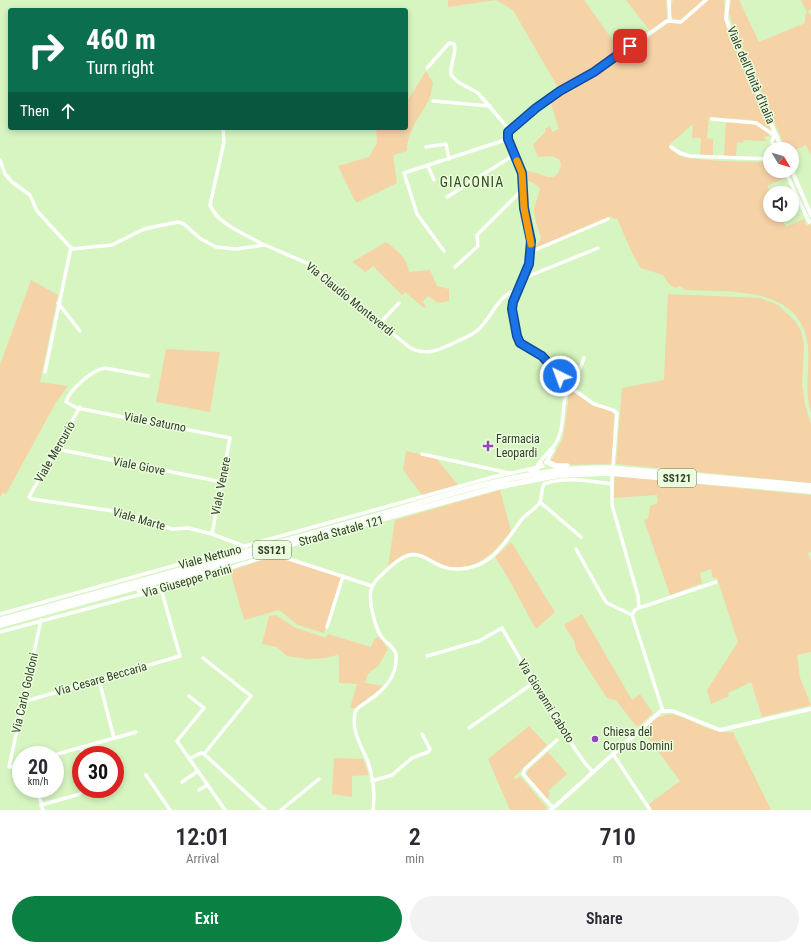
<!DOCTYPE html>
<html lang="en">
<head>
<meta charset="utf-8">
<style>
  :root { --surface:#fff; --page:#f2f2f3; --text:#2b2b33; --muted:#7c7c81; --accent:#0b8043 }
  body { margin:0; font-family:"Roboto Condensed",sans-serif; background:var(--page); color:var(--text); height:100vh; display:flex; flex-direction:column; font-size:15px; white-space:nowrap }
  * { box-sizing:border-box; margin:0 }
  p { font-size:13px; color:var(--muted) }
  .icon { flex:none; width:22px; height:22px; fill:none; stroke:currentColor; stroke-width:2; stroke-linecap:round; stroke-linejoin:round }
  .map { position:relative; height:810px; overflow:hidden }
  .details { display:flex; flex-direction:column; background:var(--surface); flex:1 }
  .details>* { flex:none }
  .guide { position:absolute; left:8px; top:8px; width:400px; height:122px; border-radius:4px; box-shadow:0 2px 6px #0003; background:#0b6e4f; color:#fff; overflow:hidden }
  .needle { width:26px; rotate:128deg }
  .buttons { position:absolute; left:763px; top:142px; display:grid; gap:8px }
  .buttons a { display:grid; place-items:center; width:36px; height:36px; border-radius:50%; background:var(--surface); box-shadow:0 2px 6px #0003; font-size:20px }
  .speed { position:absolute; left:12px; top:746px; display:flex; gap:8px; font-size:20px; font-weight:700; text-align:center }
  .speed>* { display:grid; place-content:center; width:52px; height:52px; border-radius:50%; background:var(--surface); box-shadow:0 2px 6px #0003; line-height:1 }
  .speed small { font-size:10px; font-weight:400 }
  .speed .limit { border:6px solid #d22; background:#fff; color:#111 }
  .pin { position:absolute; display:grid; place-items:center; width:34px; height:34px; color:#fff; margin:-17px; border-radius:8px; box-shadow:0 2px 6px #0006 }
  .me { position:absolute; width:44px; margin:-22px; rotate:318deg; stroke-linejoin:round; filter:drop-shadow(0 0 3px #0008) }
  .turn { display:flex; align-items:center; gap:14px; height:84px; padding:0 12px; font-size:18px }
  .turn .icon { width:52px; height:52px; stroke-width:2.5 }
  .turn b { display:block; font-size:28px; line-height:34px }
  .then { display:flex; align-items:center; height:38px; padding:0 12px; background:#0003; gap:8px; font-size:15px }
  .eta { display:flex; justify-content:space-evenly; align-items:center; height:68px; text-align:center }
  .eta b { font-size:24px; font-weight:600; line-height:28px }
  .button { display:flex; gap:8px; margin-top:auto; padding:8px 12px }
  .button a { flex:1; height:46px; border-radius:24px; background:var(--accent); color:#fff; font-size:16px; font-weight:600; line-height:46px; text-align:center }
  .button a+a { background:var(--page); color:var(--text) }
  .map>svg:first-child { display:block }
  .green { fill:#f6d2a7 }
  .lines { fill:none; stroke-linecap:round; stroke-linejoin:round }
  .minor { stroke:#fff; stroke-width:3.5 }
  .tertiary { stroke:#fff; stroke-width:4 }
  .primary { stroke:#fff; stroke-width:5.5 }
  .route-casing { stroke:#114b97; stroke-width:10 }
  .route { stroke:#1a73e8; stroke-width:7 }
  .slow { stroke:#f59e0b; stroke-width:7 }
  .poi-dot { fill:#9348ba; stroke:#ebfede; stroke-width:1.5 }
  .labels { text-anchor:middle; stroke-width:3; stroke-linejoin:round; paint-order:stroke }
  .shield { fill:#ebfede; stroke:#69775f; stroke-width:1 }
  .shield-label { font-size:11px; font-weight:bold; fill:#313d28 }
  .street-label { font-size:12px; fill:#313d28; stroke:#ebfede }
  .poi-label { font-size:12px; fill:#313d28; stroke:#ebfede; text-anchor:start }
  .quarter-label { font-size:14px; letter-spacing:1px; fill:#334b1e; stroke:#ebfede }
</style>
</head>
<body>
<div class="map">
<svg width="811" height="810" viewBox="0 0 811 810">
  <rect width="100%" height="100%" fill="#d6f5c0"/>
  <path class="green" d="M448,0H584L620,50L594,70L561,89L557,86L513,10L496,0L448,7Z
    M626,0H666L667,19L650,31Z
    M673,0H703L680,20L672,18L670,10Z
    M708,0H724L725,21L772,132L760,123L752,120L709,117L707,138L713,139V155H700L701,138H692L693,124L669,145C671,151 677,155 683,157C693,160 761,164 770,160V171H789L790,173L784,175L785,178L767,186L771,193L770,215H780L786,227L804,219L806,226L811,224V413C804,391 810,369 808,346C801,285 729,292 685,290L680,286L675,288L669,284L663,275L641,268L633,255L617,218L614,219L611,216L533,250L540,241L541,237L536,223L534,209L540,189C536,182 529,183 524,177L525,172C538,168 555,190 561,165L559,159L551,156L538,157L533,145L546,131L545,129L550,126L552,132L559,129L550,100L586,81L670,22L681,24Z
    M731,0H739L759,42L805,23V15L807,12L801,0H811V9L808,11L811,16V155L806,145L792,151V149H786L732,24L729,12Z
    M426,71L433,83C432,88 431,94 429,99C421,117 407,129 407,151L393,155L397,183L356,203L338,166L369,157L377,143L376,128H406V103Z
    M730,122L755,124L769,133V136L764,137L766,141L744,140L743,143L737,142L736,156H724L726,123Z
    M386,242C397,250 407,258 409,272L430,270L437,286L449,289V301L438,303L428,296L422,302L426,306L424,308L405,292L402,295L373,266L365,273L362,269L352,262Z
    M31,280L58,295L40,382L68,386L56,402L6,494L3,492L0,497V365Z
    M668,294L760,298L778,305L795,321L801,331L804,345L802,385L805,405L811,424V483L616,464L622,388L664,380Z
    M166,349L220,352L210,412L156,402Z
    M574,392L590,404L611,411L614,414L612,464L560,465L551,461L563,438L569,395Z
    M406,451L436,458L458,485L422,495L403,470Z
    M615,476L811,495V552L808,553L811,561V652L797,655L800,678L811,705L762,717L751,682L728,693L729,696L711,704L707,690L738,642L717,578H713L711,569L700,573L702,583L670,595L644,520L648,519L650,506L658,503L657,495L613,498Z
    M500,490L511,531C499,549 475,572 451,567C421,560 418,538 388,567L395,520Z
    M511,542L555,612L536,629C522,605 511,580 495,557Z
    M273,556L341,577L324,633L298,625L279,610L244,620L230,571Z
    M582,614L632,700L640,694L653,713L639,726L635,725L616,700L607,698L576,650L574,641L564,625Z
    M276,615L294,627L326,638L328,634L371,647L374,640L379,636L388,649L379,665L368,674L365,683L384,686L355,708H350L357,684L339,683V657L337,655L326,658L308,659L287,656L277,647L262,644L269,616Z
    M669,714C693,717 707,735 733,732L771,810H651L649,804L680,781L642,729L656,718Z
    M529,726L547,745L514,777L515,780L520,776L547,808L545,810H510L488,759Z
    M548,752L567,774L548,791L550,794L547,800L526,774L527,771Z
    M334,758L363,759L369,775L352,776V797L332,794Z"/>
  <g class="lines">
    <path class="minor" d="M669,0L670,21
      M427,68L449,43L454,44C458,52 449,64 451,75L458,82L478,93L507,127L508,139L522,173L524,208L531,241L529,263L513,302L512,309L517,337L520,343L542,356L570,387C561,400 565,418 560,433C558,444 549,451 542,459
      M433,101L490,106
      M712,119L756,123L774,135
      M223,128L224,142L210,205C218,225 246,234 262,244
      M508,132L536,108L560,91L594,72L667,21L681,22L706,0
      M426,147L446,144L449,159
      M671,147L680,153L690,156L770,159
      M774,149L772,141L775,134
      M0,160L5,174L12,182L30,195L37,211L72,249L112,245L144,229L178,222L184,224L201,239L216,247L236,249L265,245L309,264L409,347C427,358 443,348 460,340C467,337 474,334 479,329C490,319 501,291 517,291
      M428,166L434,180
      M788,177L809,222L811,221
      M447,197L514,155
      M444,251L417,214L404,173L508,139
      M530,252L608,219
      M455,267L478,246L477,235L523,189
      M524,278L598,248
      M58,303L80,331
      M380,323L399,303
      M45,372L71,247
      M148,376L105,368C92,370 69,390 66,402L77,408L230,438L212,534
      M570,387L594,404L613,410L617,413L613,465
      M572,389L584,358
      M80,407L29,497L32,499L120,512L172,529L188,528L212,534L246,547
      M57,449L222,482
      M422,454L509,473
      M547,461L553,450
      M612,475V505L638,596L639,608
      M540,502L581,537
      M576,549L604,599L607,603L632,615L663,711
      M163,589L274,554L372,586
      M0,614L493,477L543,466
      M632,615L635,610L639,608L716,582
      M327,627L343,576
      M0,632L157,590
      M427,656L479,641L502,628L553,716L584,762L593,772
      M203,658L251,696L204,754
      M99,680L114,738
      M189,696L204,708L177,741L225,810
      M23,702L180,656L161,589
      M469,728L533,683
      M81,747L83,755
      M613,754L650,810
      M54,755L136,732
      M189,759L201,753L204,754L265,810
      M21,765L9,767L41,620
      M146,775L170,810
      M372,781L392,775L412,758L428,752L430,749L422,734
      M182,782L198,771
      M37,789L43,810
      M199,790L207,785
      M41,805L80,794
      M553,808L523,774L525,769L557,740
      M281,810L319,779
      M373,810C375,795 373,777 368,762C362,747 351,731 355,713C356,707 363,705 368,701C384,690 398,676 396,655C395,646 385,643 381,636C375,627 367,597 372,587C375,579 384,573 390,567C423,537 427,571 459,569C492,568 505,542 522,519C527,513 536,509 540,502C542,497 541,490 544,484C566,476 589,481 612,484"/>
    <path class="tertiary" d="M728,0L726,18L729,27L782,149
      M792,171L811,215
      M551,810L661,711H673L720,730L811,709"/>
    <path class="primary" d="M547,462L556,466H567
      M531,471L536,470L540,463
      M139,590L149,588L161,589L169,583L212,570
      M0,620C123,586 246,552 368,518C446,496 527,466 609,468L811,486
      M0,625L498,487L559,475L609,473L811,491"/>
  </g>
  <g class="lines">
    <defs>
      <path id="route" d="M560,376L542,356L520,343L517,336L512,309L513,302L529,264L531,241L524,208L522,173L508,139V132L536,108L560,91L594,72L630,46"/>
    </defs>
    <use href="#route" class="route-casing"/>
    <use href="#route" class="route"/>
    <path class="slow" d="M517,161L522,173L524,208L531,244"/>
  </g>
  <g class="poi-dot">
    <path d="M486 440h4v4h4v4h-4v4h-4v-4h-4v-4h4z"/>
    <circle cx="595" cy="739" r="4"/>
  </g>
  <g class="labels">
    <g class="shield">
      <rect x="658" y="469" width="38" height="18" rx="3"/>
      <rect x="253" y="541" width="38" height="18" rx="3"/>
    </g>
    <g class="shield-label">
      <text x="677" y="482">SS121</text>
      <text x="272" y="554">SS121</text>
    </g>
    <g class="street-label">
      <text transform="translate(751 75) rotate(67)" y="4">Viale dell'Unità d'Italia</text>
      <text transform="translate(350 299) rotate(39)" y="4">Via Claudio Monteverdi</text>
      <text transform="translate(155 422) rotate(11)" y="4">Viale Saturno</text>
      <text transform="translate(55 452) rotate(-60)" y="4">Viale Mercurio</text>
      <text transform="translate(139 466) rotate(11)" y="4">Viale Giove</text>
      <text transform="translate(221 486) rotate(-79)" y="4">Viale Venere</text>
      <text transform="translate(139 519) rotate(16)" y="4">Viale Marte</text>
      <text transform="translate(341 531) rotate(-15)" y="4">Strada Statale 121</text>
      <text transform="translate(210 557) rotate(-15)" y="4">Viale Nettuno</text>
      <text transform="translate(187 581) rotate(-16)" y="4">Via Giuseppe Parini</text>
      <text transform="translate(101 679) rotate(-16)" y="4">Via Cesare Beccaria</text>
      <text transform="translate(25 693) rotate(-77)" y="4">Via Carlo Goldoni</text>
      <text transform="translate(546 701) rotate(58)" y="4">Via Giovanni Caboto</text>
    </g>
    <g class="poi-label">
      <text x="496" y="443">Farmacia<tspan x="496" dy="14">Leopardi</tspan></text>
      <text x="603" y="736">Chiesa del<tspan x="603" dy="14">Corpus Domini</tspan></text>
    </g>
    <g class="quarter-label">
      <text x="472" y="187">GIACONIA</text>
    </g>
  </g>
</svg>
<div class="buttons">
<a><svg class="needle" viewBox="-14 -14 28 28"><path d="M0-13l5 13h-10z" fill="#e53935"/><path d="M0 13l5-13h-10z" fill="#7c7c81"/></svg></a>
<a><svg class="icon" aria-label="sound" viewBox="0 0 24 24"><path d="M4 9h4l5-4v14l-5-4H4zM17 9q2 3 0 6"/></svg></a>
</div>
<div class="speed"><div>20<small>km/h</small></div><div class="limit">30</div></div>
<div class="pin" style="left:630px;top:46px;background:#d93025"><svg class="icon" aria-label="arrive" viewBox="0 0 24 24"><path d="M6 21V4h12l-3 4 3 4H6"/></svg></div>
<svg class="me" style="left:560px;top:376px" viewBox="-20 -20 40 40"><circle r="17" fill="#1a73e8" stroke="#fff" stroke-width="3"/><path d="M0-11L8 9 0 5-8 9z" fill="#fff"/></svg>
<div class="guide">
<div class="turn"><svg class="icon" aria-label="right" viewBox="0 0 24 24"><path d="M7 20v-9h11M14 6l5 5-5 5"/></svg><div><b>460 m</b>Turn right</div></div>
<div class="then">Then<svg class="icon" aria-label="ahead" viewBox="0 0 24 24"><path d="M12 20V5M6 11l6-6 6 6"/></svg></div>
</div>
</div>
<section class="details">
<div class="eta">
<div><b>12:01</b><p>Arrival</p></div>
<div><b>2</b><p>min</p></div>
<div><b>710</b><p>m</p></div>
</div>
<div class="button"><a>Exit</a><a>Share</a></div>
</section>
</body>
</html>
